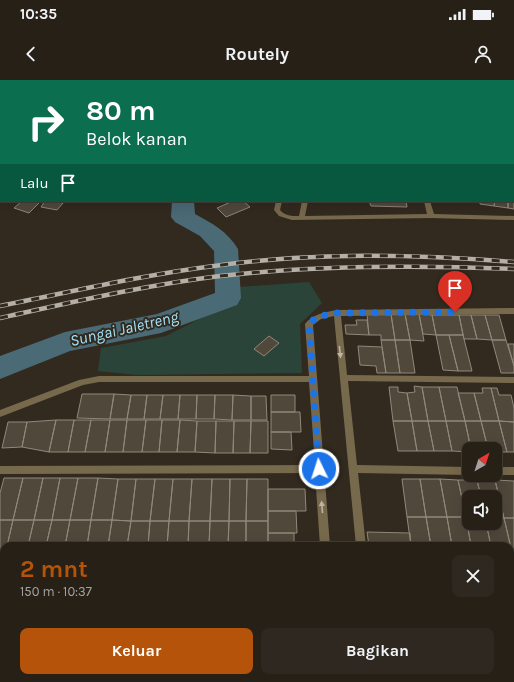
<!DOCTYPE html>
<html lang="id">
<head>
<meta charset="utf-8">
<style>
  :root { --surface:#262017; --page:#2e2820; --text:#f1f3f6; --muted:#a4a3a1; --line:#423e36; --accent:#b45309 }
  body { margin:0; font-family:Karla,sans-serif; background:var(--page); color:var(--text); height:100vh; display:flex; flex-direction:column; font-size:15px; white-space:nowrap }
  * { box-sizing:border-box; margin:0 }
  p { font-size:13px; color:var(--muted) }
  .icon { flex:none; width:22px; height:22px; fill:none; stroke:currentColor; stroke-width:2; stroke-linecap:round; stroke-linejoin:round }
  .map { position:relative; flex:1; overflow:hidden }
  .panel { position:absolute; left:0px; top:462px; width:514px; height:140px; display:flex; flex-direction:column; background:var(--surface); border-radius:12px 12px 0 0; box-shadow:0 4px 16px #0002,0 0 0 1px var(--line) }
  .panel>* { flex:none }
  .top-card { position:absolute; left:0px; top:0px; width:514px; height:122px; box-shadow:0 4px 16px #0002,0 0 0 1px var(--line); background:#0b6e4f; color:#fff; overflow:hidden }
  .needle { width:26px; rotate:39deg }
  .buttons { position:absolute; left:462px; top:362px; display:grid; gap:8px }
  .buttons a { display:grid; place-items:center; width:40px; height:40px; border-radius:8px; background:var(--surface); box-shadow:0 4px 16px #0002,0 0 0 1px var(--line); font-size:20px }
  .pin { position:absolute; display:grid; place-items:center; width:34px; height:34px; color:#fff; margin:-41px -17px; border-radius:50% 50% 50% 0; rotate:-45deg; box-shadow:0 0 4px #0007 }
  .pin .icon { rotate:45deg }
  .me { position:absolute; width:44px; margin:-22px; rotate:356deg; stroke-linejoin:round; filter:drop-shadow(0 0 3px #0008) }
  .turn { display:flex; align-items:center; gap:14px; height:84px; padding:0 20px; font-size:18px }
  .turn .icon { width:52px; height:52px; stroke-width:2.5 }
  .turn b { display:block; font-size:28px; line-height:34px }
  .then { display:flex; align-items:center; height:38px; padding:0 20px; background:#0003; gap:8px; font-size:15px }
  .round { display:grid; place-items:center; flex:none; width:42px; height:42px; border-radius:8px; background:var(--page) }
  .summary { display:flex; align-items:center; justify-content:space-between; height:68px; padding:0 20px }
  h1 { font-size:24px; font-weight:700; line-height:30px; color:var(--accent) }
  .action { display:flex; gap:8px; margin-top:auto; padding:8px 20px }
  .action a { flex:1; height:46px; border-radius:8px; background:var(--accent); color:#fff; font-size:16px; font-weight:700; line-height:46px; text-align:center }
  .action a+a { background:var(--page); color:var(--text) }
  .status { display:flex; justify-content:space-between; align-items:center; height:28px; padding:0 20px; background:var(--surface); direction:ltr }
  .status svg { height:11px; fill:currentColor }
  header { display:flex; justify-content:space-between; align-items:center; height:52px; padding:0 20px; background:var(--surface); font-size:18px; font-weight:700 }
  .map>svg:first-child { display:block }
  .green { fill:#2b4439 }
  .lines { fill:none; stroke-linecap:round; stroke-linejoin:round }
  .river { fill:#4a6a76; fill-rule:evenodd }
  .building { fill:#50483b; stroke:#91887a }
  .minor { fill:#77694c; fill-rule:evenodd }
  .rail-casing { stroke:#b4afa7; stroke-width:4.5 }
  .rail { stroke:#322a1f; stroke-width:3; stroke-dasharray:8; stroke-linecap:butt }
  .oneway { fill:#bcb4a5 }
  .route { stroke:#1a73e8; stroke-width:7; stroke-dasharray:0 12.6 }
  .labels { text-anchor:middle; stroke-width:4; stroke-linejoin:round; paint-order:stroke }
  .water-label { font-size:16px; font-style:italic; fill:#a1e1f8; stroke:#322a1f }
</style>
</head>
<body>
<div class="status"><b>10:35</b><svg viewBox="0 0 49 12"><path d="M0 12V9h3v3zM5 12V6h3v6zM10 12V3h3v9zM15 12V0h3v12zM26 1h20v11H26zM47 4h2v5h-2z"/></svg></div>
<header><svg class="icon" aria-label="back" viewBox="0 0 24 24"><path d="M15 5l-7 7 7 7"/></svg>Routely<svg class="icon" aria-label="person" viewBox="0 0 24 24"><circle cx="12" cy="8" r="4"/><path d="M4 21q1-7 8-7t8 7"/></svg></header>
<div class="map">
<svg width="514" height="602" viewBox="0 0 514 602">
  <rect width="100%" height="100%" fill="#322a1f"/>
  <path class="green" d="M309,202L322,223L300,244L302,293L137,295L98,291L101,268L166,256L231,223L239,207Z"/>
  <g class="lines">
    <path class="river" d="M86,0H105V1H86Z
      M172,121H194L195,134C212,143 228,152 238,169L241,218L237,225L161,253L70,271L0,299V276L65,252L157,234L215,213L214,171L200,156L175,142L171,137Z"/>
  </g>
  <path class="building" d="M513,115H514V129L508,128V121H513Z
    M22,121H41L29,133L14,128Z
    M45,121H54L63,123L57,130L41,127Z
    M233,121H243L250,127L226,137L217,128Z
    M369,121H406L407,127L371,126Z
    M480,121H495L494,126L480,124Z
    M495,121H508V128L494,126Z
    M367,234H391L395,260H381V255H369Z
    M391,234H405L410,260H395Z
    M405,234H419L424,261L410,260Z
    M419,234L432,235L436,255L423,254Z
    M432,235H459L463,255H436Z
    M459,235H471L477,259H464Z
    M471,235H485L492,260L477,259Z
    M485,235H499L506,260H492Z
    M356,240H367L369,255L346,254L345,245H357Z
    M436,255H449L458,291L443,290Z
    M449,255H463L472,291H458Z
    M269,256L279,263L264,276L254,269Z
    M381,260H395L400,293H386Z
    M395,260H410L415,293H400Z
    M492,260H506L514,286V293H501Z
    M508,264H514V286Z
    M358,266L382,267L386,293H377L376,286L360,285Z
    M414,306L422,307L428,341H412L407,313L415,312Z
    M389,307H398V312L407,313L412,341H393Z
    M422,307H439L446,341H428Z
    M439,307H457L465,341H446Z
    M482,308H491L499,341H481L474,313H483Z
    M491,308H497L499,315H511L514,328V342L499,341Z
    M458,313H474L481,341H465Z
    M82,314H114L110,339L77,338Z
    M114,314L131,315L127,339H110Z
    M131,315H147L144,339H127Z
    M147,315H163L160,339H144Z
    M163,315H180L178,339H160Z
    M180,315H197L196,339H178Z
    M197,315H215L214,339H196Z
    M215,315H233L232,340L214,339Z
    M233,315L251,316V340H232Z
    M271,315H295V332H271Z
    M251,316H266L267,340H251Z
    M271,332H300L301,352H271Z
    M56,340H74L68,372H49Z
    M56,340L49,372L22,367L27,342Z
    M74,340H91L85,372H68Z
    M91,340H110L105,372H85Z
    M110,340H127L123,372H105Z
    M127,340H146L142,372H123Z
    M146,340H162L159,372H142Z
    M162,340H180L177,372H159Z
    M180,340L197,341L195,372H177Z
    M197,341H216L215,373L195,372Z
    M216,341H234L233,373H215Z
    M234,341H251L250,373H233Z
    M251,341H268V373H250Z
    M393,341H412L417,371H398Z
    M412,341H428L434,371H417Z
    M428,341H446L452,371H434Z
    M446,341H465L471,369H469V372L452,371Z
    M465,341H481L488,369H471Z
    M481,341H499L507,372H495V369H488Z
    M499,341L514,342V372H507Z
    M8,342H27L22,367L2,368Z
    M271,352H291L292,370L271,369Z
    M4,398H23L13,440H0V413Z
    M23,398H43L34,440H13Z
    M43,398H60L52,440H34Z
    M60,398H78L70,440H52Z
    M78,398H98L91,440H70Z
    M98,398L118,399L112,440H91Z
    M118,399H136L131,441L112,440Z
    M136,399H155L150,441H131Z
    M155,399H173L169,441H150Z
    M173,399H192L189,441H169Z
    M192,399H212L210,441H189Z
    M212,399H230L229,441H210Z
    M230,399H247L246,441H229Z
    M247,399H268V441H246Z
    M402,399H420L426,437H407Z
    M420,399H440L447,437H426Z
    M440,399L458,400L466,437H447Z
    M458,400H477L481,417H469V437H466Z
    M477,400H495L504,438H495V417H481Z
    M495,400L514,401V438H504Z
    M268,409H305L306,431H268Z
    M268,431H296L297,453H268Z
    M407,437H426L431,466H411Z
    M426,437H447L452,466H431Z
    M447,437H466L471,466H452Z
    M466,437H469V443H486L491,466H471Z
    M495,438H504L514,482H510V466H491L486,443H495Z
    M504,438H514V480Z
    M0,440H13L7,466H4V478L0,477Z
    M13,440H34L28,466H7Z
    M34,440H52L46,466H28Z
    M52,440H70L65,466H46Z
    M70,440H91L87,466H65Z
    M91,440H112L108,466H87Z
    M112,440L131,441L127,466H108Z
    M131,441H150L148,466H127Z
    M150,441H169L167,466H148Z
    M169,441H189L188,466H167Z
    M189,441H210L209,466H188Z
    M210,441H229L228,466H209Z
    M229,441H246V466H228Z
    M246,441H268V466H246Z
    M367,452L410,453L411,466H369Z
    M268,453H294V466H268Z
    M0,513H4V564H0Z
    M510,516H514V566H512L510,556Z
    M31,598H76L75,602H30Z
    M76,598H103L102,602H75Z
    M103,598H129L128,602H102Z
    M129,598H157V602H128Z
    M157,598H183L182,602H157Z
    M183,598H209V602H182Z
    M209,598H234L233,602H209Z
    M234,598H258V602H233Z
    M438,598L507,599L508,602H439Z"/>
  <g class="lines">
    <path class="minor" d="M148,0H154L147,1Z
      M221,0H229L230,1H222Z
      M244,0H251L252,1H245Z
      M378,0H392L393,1H379Z
      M430,0H436V1H430Z
      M443,0H449V1H443Z
      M457,0H463V1H457Z
      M0,6L1,7V11L0,10Z
      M513,19H514V23H513Z
      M513,53H514V57H513Z
      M513,94H514V98H513Z
      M276,121H282L280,130C285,136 292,136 299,136L302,121H308L305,136L427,134L424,121H430L434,134L514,136V140L431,138L292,140L279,136L274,130Z
      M514,228V234L341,236L347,295L514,297V303L348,301L357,385L469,387V395L358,393L366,466H356L334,236L321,239L313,245L330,466H320L315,393L0,394V386L315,385L309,302H99L83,305L0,337V330L79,300L99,296H309L305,244C313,234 325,232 337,230Z
      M495,387H514V395H495Z
      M0,498H4V508H0Z
      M510,501H514V511H510Z
      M348,598H358V602H348Z"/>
    <defs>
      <path id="rail" d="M0,226C71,212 142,195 214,186C314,172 414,174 514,182
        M0,238C73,222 146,205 220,196C318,185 416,185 514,189"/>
    </defs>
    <use href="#rail" class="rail-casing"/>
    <use href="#rail" class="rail"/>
  </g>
  <defs><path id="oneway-solid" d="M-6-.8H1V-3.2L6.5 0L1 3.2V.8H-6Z"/></defs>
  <g class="oneway">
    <use href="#oneway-solid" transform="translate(340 272) rotate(84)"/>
    <use href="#oneway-solid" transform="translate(322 427) rotate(-95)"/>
  </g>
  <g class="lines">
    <path class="route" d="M319,389L309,244C316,236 326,235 337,233L455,232"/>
  </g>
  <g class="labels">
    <g class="water-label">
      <text transform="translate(124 248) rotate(-13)" y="6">Sungai Jaletreng</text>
    </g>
  </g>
</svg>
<div class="buttons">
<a><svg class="needle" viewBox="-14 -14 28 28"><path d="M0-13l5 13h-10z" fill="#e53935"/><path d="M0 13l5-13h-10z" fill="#a4a3a1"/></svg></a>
<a><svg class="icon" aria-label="sound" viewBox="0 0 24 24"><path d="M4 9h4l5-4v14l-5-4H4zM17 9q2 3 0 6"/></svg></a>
</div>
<div class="pin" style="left:455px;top:232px;background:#d93025"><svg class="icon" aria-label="arrive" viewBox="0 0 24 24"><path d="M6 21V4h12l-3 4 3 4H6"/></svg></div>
<svg class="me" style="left:319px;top:389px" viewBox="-20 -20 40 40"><circle r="17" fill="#1a73e8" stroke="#fff" stroke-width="3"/><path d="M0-11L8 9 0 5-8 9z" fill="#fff"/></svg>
<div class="top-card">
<div class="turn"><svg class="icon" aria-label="right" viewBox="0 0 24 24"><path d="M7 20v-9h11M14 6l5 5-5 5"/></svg><div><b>80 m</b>Belok kanan</div></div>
<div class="then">Lalu<svg class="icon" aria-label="arrive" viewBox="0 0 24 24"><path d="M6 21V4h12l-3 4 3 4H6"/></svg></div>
</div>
<section class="panel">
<div class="summary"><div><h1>2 mnt</h1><p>150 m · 10:37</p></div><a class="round"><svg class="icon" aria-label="close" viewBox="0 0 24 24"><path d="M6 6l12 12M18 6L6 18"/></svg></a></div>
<div class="action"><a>Keluar</a><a>Bagikan</a></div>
</section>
</div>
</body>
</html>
